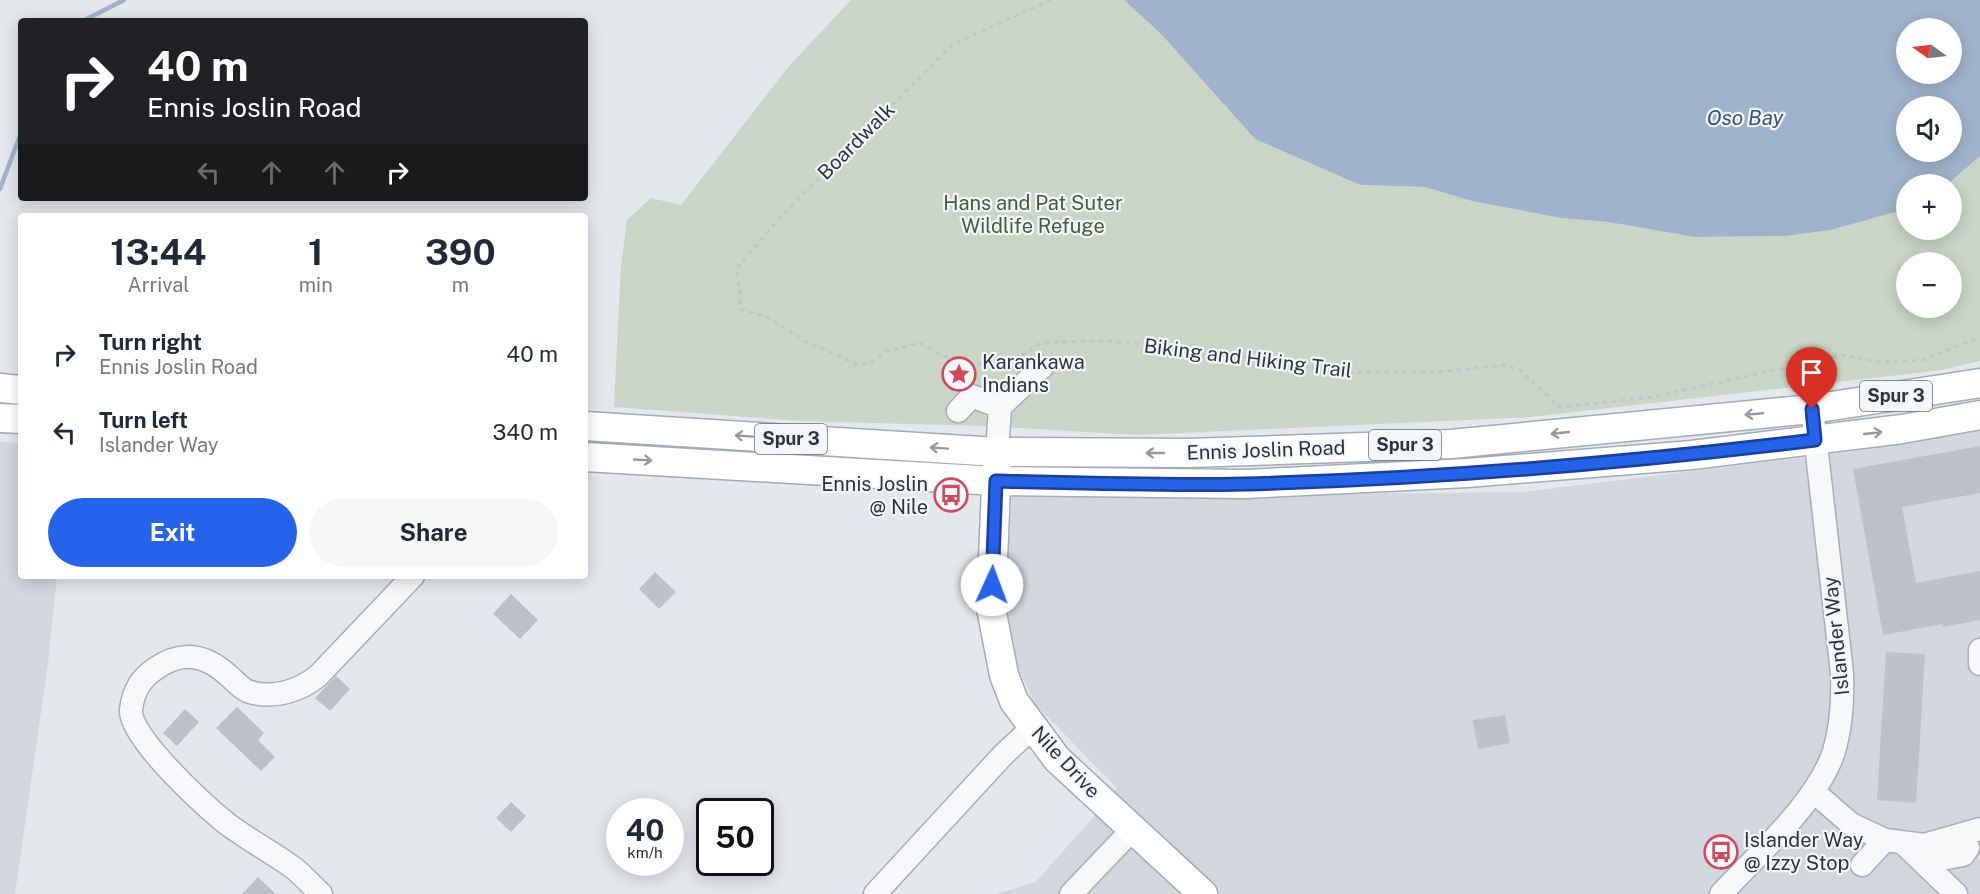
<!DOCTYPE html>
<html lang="en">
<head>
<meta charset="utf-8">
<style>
  :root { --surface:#fff; --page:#f6f6f7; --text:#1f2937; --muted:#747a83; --accent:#2563eb }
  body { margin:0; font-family:"Public Sans",sans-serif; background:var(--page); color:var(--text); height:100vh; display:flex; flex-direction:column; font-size:22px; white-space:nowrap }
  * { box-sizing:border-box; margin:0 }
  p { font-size:20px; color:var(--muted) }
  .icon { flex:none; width:33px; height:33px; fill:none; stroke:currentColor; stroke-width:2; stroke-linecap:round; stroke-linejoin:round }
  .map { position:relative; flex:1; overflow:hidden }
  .sheet { position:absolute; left:18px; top:213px; width:570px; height:366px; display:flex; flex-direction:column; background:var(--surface); border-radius:6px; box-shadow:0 3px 15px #0003 }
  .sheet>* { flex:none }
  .guide { position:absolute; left:18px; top:18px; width:570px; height:183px; border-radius:6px; box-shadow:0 3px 15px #0003; background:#202124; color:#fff; overflow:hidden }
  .needle { width:39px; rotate:284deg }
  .tools { position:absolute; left:1896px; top:18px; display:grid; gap:12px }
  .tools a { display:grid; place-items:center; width:66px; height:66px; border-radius:50%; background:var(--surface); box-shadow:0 3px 15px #0003; font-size:30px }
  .speed { position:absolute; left:606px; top:798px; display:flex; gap:12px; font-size:30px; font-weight:700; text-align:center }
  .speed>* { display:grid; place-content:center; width:78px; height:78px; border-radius:50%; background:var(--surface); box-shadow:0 3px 15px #0003; line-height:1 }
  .speed small { font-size:15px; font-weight:400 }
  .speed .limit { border:3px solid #111; border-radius:9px; background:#fff; color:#111 }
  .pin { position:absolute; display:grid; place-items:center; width:51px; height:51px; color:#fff; margin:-62px -26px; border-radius:50% 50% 50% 0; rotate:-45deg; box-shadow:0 0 6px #0007 }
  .pin .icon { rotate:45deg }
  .me { position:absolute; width:66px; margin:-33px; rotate:2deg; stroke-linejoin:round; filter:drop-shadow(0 0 4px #0008) }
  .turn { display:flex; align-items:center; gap:21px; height:126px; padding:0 30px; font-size:27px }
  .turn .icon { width:78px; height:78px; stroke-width:2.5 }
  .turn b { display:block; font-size:42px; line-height:51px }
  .lanes { display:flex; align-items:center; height:57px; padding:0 30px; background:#0003; justify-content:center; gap:30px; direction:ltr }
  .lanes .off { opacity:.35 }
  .eta { display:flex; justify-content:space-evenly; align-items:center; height:102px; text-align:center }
  .eta b { font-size:36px; font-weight:700; line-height:42px }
  .action { display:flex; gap:12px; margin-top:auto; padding:12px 30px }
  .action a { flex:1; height:69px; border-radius:36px; background:var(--accent); color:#fff; font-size:24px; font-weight:700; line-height:69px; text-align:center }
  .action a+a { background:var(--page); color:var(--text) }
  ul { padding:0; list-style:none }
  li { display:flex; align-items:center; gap:18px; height:78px; padding:0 30px }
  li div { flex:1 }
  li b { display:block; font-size:22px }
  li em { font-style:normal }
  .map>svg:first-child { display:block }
  .built { fill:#d2d6de }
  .green { fill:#c9d6c5; fill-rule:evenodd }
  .water { fill:#9fb4cc; fill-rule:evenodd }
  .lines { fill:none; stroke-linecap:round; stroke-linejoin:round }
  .stream { stroke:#9fb4cc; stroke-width:4.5 }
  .building { fill:#bbc0ca }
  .minor-casing { stroke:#a9aeb7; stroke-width:25 }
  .major-casing { stroke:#a3abb8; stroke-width:31 }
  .path { stroke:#c2c5cb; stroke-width:3; stroke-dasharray:4.5 4.5; stroke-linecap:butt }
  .minor { stroke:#f7f8fa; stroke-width:22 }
  .major { stroke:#fff; stroke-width:28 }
  .oneway { stroke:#959aa2 }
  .route-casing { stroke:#184099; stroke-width:15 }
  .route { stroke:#2563eb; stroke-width:10 }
  .labels { text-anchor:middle; stroke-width:4.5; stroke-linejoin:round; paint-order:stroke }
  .shield { fill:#f4f6f9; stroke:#676e7b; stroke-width:1.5 }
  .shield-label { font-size:18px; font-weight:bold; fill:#2b3445 }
  .street-label { font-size:20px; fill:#2b3445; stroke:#f4f6f9 }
  .park-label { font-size:20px; fill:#3f6138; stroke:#f4f6f9 }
  .poi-label { font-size:20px; fill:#2b3445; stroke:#f4f6f9; text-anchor:start }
  .water-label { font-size:21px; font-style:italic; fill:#34527a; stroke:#f4f6f9 }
</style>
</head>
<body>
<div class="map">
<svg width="1980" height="894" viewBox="0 0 1980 894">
  <rect width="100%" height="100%" fill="#e4e7ec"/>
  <path class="built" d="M1980,430V894H996L1036,882L1090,821L1117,788L1035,704L1013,656L1004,601L1012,497L1523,492L1848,452Z
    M0,442L21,443V576H57L48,663L15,894H0Z"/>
  <path class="green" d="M851,0H1124L1161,34L1255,139L1360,185L1425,187L1472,201L1561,218L1608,222L1695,237L1786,236L1831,230L1906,209V230H1952V184H1948L1980,156V361L1942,370L1530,417L1137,435L985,426L800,421L614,407L621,266L627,220L651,198L681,205L789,66ZM1906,262H1952V308H1906Z"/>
  <path class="water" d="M1124,0H1980V156L1948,184H1906V209L1831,230L1786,236L1695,237L1608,222L1561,218L1472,201L1425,187L1360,185L1255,139L1161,34ZM1906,28H1952V74H1906ZM1906,106H1952V152H1906Z"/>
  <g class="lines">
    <path class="stream" d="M83,21L124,0
      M0,189L21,133"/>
  </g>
  <path class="building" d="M1980,446V493L1902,507L1916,583L1980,571V620L1943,627V624L1883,635L1853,469Z
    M655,572L676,592L659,609L639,589Z
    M511,594L538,620L520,639L493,614Z
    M1886,652L1925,654L1916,803L1877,800Z
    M336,676L350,689L330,711L315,698Z
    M237,707L264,733L258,740L275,757L261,771L216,728Z
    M185,709L199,722L177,746L163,733Z
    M1505,715L1510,743L1478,749L1473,720Z
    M511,802L526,816L511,832L496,818Z
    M258,877L276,894H242Z"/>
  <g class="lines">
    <defs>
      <path id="minor" d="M1000,407L1042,367
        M958,411L972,396L1000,407L997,452
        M1980,650V664
        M1814,792L1851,824L1885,840L1924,845L1980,829
        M1938,841L1942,853L1947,858L1963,855L1968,848L1964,834
        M1902,842L1956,894
        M1862,865L1885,840
        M321,894C311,885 302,874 291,866C270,851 247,839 226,823C204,805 129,737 131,710C133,692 140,679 155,669C182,650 205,654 229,676C235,681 242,690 250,692C274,699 299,691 318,676L413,576
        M875,894L1003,755L1032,728
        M1071,894L1133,829
        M1721,894C1757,855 1818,802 1834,751C1842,725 1843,700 1842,673L1812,409"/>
      <path id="major" d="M0,388L21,390
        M0,418L21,419
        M585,426L997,452L1189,453L1451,444L1812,409L1980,383
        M585,457L996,481L1245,484L1467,473L1692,455L1902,429L1980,415
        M997,463L991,608L1004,675L1014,701L1057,759L1203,894"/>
    </defs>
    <use href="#minor" class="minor-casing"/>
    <use href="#major" class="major-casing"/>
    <path class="path" d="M1051,0L953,44L785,212L737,268L741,309L769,318L805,341L856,364L871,363L887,351L920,343L955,362L973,364H992L1019,357L1042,342L1111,341L1253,358L1346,373L1447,371L1503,365L1520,370L1560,407L1653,397L1842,355L1879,362L1923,360L1980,337"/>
    <use href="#minor" class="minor"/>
    <use href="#major" class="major"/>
  </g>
  <defs><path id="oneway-shaft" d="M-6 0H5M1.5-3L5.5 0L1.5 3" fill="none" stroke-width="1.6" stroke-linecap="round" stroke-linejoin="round" transform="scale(1.5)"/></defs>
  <g class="oneway">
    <use href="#oneway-shaft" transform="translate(1754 414) rotate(175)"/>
    <use href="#oneway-shaft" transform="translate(1560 433) rotate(174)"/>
    <use href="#oneway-shaft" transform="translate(1873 433) rotate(-6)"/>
    <use href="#oneway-shaft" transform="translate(744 436) rotate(-176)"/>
    <use href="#oneway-shaft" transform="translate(939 448) rotate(-176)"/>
    <use href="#oneway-shaft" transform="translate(1155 453) rotate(180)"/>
    <use href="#oneway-shaft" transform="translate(643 460) rotate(3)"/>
  </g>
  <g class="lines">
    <defs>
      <path id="route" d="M992,585L996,481C1079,483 1162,486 1245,484C1435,479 1626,463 1815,440L1812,409"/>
    </defs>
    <use href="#route" class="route-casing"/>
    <use href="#route" class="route"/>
  </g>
  <defs>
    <symbol id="sight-ring" viewBox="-11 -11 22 22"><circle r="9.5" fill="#f4f6f9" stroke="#d1495b" stroke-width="1.5"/><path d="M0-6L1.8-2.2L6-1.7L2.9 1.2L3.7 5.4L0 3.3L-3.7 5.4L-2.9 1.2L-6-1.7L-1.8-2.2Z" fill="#d1495b"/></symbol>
    <symbol id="bus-ring" viewBox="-11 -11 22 22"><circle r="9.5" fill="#f4f6f9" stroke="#d1495b" stroke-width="1.5"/><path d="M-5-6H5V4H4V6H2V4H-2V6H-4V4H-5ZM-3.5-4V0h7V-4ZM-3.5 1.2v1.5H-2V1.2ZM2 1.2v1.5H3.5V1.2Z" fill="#d1495b"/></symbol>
  </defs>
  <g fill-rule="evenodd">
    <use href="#sight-ring" x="940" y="355" width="38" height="38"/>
    <use href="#bus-ring" x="932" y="476" width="38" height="38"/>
    <use href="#bus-ring" x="1702" y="833" width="38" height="38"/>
  </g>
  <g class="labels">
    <g class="shield">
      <rect x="1860" y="381" width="72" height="30" rx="4.5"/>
      <rect x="755" y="424" width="72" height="30" rx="4.5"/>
      <rect x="1369" y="430" width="72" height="30" rx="4.5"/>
    </g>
    <g class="shield-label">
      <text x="1896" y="402">Spur 3</text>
      <text x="791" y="445">Spur 3</text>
      <text x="1405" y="451">Spur 3</text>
    </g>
    <g class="street-label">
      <text transform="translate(856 141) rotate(-45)" y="7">Boardwalk</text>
      <text transform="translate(1248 358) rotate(7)" y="7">Biking and Hiking Trail</text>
      <text transform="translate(1266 450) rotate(-2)" y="7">Ennis Joslin Road</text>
      <text transform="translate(1836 636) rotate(-96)" y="7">Islander Way</text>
      <text transform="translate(1066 762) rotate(47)" y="7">Nile Drive</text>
    </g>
    <g class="park-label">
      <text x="1033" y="210">Hans and Pat Suter<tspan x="1033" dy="23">Wildlife Refuge</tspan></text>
    </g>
    <g class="poi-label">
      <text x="982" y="369">Karankawa<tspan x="982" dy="23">Indians</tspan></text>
      <text x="928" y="491" text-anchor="end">Ennis Joslin<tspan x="928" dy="23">@ Nile</tspan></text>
      <text x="1744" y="847">Islander Way<tspan x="1744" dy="23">@ Izzy Stop</tspan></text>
    </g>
    <g class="water-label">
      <text x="1745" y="125">Oso Bay</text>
    </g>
  </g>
</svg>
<div class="tools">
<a><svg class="needle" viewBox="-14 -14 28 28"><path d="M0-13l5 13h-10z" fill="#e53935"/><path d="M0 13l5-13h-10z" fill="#747a83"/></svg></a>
<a><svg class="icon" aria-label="sound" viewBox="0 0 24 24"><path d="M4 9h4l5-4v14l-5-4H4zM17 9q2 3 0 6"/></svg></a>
<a>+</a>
<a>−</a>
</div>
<div class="speed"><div>40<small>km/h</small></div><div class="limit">50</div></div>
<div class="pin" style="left:1812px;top:409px;background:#d93025"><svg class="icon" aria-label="arrive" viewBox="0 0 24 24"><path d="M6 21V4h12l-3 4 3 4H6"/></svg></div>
<svg class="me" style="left:992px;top:585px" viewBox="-20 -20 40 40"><circle r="19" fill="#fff"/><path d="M0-13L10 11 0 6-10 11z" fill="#2563eb"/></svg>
<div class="guide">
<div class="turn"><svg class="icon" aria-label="right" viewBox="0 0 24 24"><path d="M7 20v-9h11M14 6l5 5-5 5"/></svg><div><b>40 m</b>Ennis Joslin Road</div></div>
<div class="lanes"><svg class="icon off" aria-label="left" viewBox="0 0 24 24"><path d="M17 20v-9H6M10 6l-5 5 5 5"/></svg><svg class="icon off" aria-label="ahead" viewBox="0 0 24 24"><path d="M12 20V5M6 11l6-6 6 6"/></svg><svg class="icon off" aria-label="ahead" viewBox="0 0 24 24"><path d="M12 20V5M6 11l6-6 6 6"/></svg><svg class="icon" aria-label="right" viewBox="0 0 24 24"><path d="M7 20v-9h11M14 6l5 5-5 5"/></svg></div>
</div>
<section class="sheet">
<div class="eta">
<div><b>13:44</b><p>Arrival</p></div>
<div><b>1</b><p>min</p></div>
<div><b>390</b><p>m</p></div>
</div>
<ul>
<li><svg class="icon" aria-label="right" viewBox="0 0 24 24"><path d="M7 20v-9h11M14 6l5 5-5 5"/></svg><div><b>Turn right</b><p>Ennis Joslin Road</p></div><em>40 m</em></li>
<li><svg class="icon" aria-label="left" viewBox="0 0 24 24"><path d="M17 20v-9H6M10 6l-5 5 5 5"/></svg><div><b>Turn left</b><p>Islander Way</p></div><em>340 m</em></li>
</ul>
<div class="action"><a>Exit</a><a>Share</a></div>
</section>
</div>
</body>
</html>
